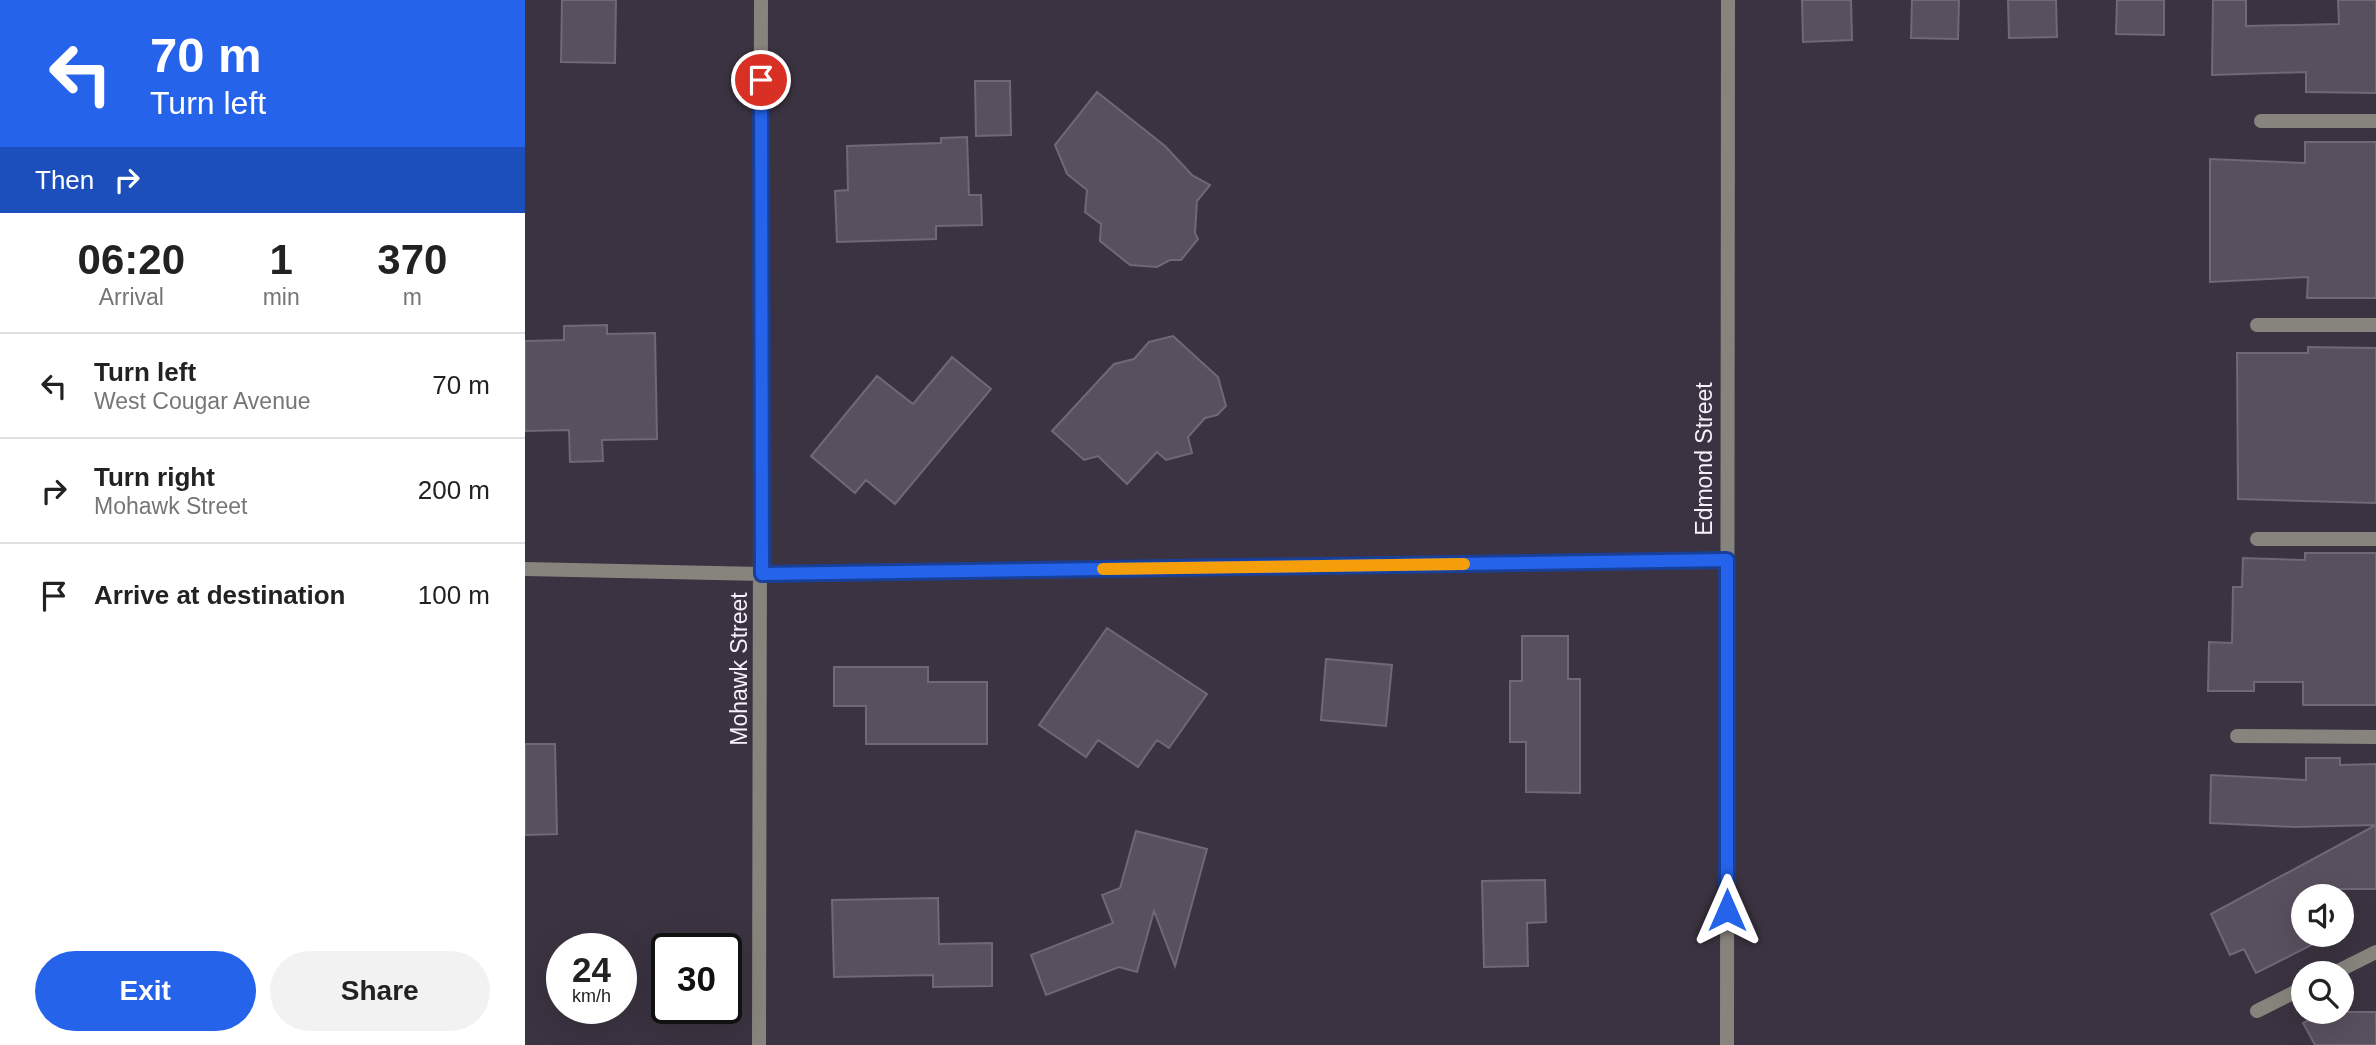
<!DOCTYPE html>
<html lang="en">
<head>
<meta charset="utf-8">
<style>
  :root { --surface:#fff; --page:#f2f2f2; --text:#222; --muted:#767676; --line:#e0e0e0; --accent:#2563eb }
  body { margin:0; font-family:Arial,sans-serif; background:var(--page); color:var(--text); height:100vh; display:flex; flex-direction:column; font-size:26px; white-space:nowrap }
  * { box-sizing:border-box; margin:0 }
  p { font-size:23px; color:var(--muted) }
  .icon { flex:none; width:38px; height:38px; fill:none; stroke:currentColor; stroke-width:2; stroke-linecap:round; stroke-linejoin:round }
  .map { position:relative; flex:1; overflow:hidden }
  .sheet { display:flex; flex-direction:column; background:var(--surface); width:525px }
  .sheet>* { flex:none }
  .banner { background:#2563eb; color:#fff; overflow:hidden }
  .buttons { position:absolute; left:1766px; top:884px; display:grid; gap:14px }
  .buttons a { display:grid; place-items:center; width:63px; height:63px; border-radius:50%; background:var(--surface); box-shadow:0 7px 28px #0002; font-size:35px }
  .speed { position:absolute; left:21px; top:933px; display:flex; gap:14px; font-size:35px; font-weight:700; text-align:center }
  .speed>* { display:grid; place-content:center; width:91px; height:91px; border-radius:50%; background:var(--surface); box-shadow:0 7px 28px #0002; line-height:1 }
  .speed small { font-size:18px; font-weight:400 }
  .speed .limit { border:4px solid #111; border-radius:10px; background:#fff; color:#111 }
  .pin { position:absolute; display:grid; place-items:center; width:60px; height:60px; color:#fff; margin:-30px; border:4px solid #fff; border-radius:50%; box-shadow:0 2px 7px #0007 }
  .me { position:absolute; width:77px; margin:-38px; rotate:0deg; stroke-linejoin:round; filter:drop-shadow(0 0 5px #0008) }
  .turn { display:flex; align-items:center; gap:24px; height:147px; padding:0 35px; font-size:32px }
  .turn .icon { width:91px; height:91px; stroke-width:2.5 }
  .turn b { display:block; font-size:49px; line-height:60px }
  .then { display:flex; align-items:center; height:66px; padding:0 35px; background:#0003; gap:14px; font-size:26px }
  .eta { display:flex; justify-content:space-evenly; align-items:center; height:119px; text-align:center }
  .eta b { font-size:42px; font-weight:700; line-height:49px }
  .cta { display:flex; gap:14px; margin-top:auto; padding:14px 35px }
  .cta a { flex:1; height:80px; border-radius:42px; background:var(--accent); color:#fff; font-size:28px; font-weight:700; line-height:80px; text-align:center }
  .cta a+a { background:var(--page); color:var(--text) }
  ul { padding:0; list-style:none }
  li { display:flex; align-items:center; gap:21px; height:105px; padding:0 35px; border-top:2px solid var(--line) }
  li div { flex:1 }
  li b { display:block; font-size:26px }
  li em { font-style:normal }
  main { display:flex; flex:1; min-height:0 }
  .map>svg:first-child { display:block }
  .building { fill:#59505f; stroke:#706777; stroke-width:2 }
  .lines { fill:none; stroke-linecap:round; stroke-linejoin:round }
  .street { stroke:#87847d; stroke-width:14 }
  .route-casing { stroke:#184099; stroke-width:18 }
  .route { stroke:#2563eb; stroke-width:12 }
  .slow { stroke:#f59e0b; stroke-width:12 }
  .labels { text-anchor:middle; stroke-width:7; stroke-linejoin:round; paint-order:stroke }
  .street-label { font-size:23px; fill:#f6f1fa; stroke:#3b3341 }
</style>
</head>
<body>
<main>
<section class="sheet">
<div class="banner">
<div class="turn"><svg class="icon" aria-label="left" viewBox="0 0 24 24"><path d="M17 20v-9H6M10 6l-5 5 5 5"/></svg><div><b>70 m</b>Turn left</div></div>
<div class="then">Then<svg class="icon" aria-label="right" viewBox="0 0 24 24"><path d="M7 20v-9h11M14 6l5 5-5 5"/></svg></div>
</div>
<div class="eta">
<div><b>06:20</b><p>Arrival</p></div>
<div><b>1</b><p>min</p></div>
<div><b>370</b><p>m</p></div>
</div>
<ul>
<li><svg class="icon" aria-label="left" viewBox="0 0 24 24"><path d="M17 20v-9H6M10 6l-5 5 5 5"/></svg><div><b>Turn left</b><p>West Cougar Avenue</p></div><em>70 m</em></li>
<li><svg class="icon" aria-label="right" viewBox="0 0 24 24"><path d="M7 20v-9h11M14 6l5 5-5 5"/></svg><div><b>Turn right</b><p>Mohawk Street</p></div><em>200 m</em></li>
<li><svg class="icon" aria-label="arrive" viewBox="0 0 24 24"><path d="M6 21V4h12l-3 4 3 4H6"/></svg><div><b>Arrive at destination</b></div><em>100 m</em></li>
</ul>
<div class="cta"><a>Exit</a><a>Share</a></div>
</section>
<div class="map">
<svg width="1851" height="1045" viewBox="0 0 1851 1045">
  <rect width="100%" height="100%" fill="#3b3341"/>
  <path class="building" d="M37,0H91L90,63L36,62Z
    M1277,0H1326L1327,40L1278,42Z
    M1387,0H1434L1433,39L1386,38Z
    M1483,0H1531L1532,37L1484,38Z
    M1592,0H1639V35L1591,34Z
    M1688,0H1721V26L1814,24L1813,0H1851V93L1781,92V72L1687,75Z
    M450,81H485L486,135L451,136Z
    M572,92L640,146L667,175L685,185L672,201L670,233L673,239L656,260H645L632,267L605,265L575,241L576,224L560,212L562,190L542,174L530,145Z
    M442,137L444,195H456L457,225L411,226V239L312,242L310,191L323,190L322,146L416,143V138Z
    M1780,142H1851V298H1782L1783,277L1685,282V159L1780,163Z
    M82,325V334L130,333L132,439L77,440L78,461L45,462L44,430L0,431V341L39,340V326Z
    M648,336L693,377L701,406L692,415L680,418L663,437L667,453L641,460L632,452L602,484L573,456L559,460L527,431L589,364L609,359L624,342Z
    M1783,347L1851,348V503L1713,499L1712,353H1783Z
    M427,357L466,389L370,504L341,480L330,493L286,456L352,376L388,404Z
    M1780,553H1851V705H1778V682H1729V691H1683L1684,642L1707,643L1708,587H1717L1718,558L1780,560Z
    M582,628L682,694L644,748L632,740L613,767L573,740L561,757L514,725Z
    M997,636H1043V679H1055V793L1001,792V742H985V681H997Z
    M801,659L867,665L861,726L796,720Z
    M309,667H403V682H462V744H341V706H309Z
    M0,744H30L32,834L0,835Z
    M1781,758H1815V765L1851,764V889H1789L1792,896H1777L1778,934H1798L1800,938L1731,973L1719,949L1705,955L1686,914L1851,825L1769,827L1685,823L1686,775L1781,780Z
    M611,831L682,849L650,966L629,911L612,972L594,967L521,995L506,955L588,923L577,895L595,888Z
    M1020,880L1021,922L1002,923L1003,966L959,967L957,881Z
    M413,898L414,944L467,943V986L408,987V975L309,977L307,900Z
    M1800,1012H1851V1045H1790L1778,1023Z"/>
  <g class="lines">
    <path class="street" d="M1736,121H1851
      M1732,325H1851
      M1732,539H1851
      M0,569L237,574L1202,560
      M1712,736L1851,737
      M1809,973L1851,952
      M1732,1011L1778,988
      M234,1045L236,0
      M1202,1045L1203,0"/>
  </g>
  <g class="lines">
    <defs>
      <path id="route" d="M236,80L237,574L1202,560V910"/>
    </defs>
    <use href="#route" class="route-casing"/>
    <use href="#route" class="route"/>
    <path class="slow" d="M578,569L939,564"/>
  </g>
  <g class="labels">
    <g class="street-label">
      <text transform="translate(1179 459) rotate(-90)" y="8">Edmond Street</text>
      <text transform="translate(214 669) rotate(-90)" y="8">Mohawk Street</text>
    </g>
  </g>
</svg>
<div class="buttons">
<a><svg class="icon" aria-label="sound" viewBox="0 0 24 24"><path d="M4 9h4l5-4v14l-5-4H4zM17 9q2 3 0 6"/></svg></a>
<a><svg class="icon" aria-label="search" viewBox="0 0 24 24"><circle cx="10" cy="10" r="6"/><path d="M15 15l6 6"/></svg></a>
</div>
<div class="speed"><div>24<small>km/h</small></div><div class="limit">30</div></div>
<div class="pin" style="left:236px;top:80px;background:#d93025"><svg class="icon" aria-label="arrive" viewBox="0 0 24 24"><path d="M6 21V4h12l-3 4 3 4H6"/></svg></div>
<svg class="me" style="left:1202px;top:910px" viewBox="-20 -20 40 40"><path d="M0-17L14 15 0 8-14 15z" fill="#2563eb" stroke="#fff" stroke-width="4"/></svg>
</div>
</main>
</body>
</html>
